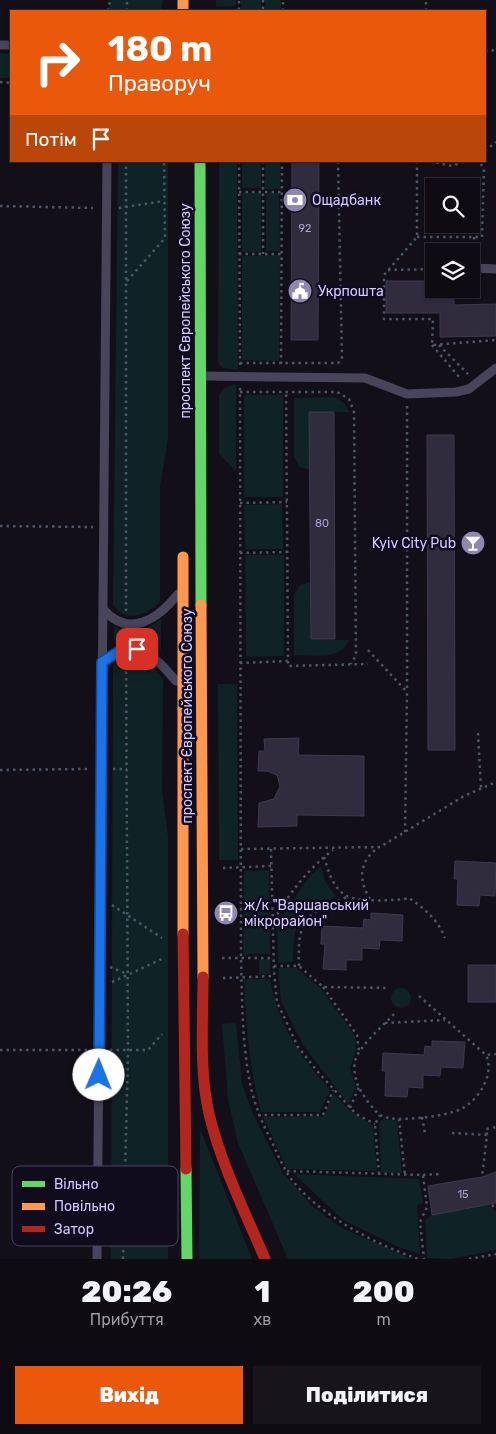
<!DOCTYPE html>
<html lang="uk">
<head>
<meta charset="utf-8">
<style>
  :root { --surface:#0e0b13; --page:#17141c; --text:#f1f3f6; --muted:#9b9ba0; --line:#2e2b33; --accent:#ea580c }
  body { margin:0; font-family:Rubik,sans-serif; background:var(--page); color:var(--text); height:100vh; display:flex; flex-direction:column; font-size:19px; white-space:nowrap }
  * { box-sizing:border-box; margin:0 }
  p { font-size:16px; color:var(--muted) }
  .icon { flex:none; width:28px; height:28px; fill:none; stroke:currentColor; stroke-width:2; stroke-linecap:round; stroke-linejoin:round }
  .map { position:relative; height:1259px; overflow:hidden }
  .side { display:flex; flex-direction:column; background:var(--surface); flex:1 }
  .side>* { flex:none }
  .banner { position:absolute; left:10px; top:10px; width:476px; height:152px; border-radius:0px; box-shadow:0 1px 4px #0004,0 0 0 1px var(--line); background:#ea580c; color:#fff; overflow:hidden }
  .tools { position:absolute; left:425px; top:178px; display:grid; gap:10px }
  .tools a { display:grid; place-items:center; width:55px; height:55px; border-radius:0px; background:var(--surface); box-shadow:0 1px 4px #0004,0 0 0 1px var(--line); font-size:25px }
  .pin { position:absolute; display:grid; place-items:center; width:42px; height:42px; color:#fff; margin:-21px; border-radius:10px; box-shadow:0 2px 8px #0006 }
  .me { position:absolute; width:55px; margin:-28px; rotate:1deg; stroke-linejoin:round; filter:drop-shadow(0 0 4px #0008) }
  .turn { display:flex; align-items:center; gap:18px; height:105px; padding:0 15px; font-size:22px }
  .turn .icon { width:65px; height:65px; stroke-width:2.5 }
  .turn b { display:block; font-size:35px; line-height:42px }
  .then { display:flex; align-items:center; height:48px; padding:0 15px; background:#0003; gap:10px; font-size:19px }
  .eta { display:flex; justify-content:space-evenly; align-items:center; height:85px; text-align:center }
  .eta b { font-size:30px; font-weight:800; line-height:35px }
  .button { display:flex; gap:10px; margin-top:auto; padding:10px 15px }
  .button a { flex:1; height:58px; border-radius:0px; background:var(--accent); color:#fff; font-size:20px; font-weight:800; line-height:58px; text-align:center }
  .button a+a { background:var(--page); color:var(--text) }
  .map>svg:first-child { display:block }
  .green { fill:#0f2326 }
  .building { fill:#302c3d; stroke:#3f394e }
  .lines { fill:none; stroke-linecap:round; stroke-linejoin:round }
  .path { stroke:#4b5766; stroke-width:2.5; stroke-dasharray:2.5 4; stroke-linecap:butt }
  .lane { stroke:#48445a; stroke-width:9 }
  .fast { stroke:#63d668; stroke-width:11 }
  .slow { stroke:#ff974d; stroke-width:11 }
  .jam { stroke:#b3261e; stroke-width:11 }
  .route-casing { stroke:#114b97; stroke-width:12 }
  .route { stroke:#1a73e8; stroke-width:9 }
  .labels { text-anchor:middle; stroke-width:5; stroke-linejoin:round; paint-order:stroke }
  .number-label { font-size:11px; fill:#aba1ce }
  .poi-label { font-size:14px; fill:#d4c8ff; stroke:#100b1d; text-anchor:start }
  .street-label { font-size:14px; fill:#d4c8ff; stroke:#100b1d }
  .key { fill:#100b1d; stroke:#4b4461; stroke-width:1 }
  .key-label { font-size:14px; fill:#d4c8ff }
</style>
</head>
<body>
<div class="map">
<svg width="496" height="1259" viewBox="0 0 496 1259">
  <rect width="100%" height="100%" fill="#120f19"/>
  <path class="green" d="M110,0H163L161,11H108Z
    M216,0H236V6L216,7Z
    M241,0H261V11H241Z
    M265,0H281V11H265Z
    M0,53L11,54V78H0Z
    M118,161H168V439L160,486V601C148,615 126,624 113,605Z
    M219,161H237L238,370L223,368L218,363Z
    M242,161H261V188H242Z
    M265,161H280V189H265Z
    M242,193H261V252H242Z
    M266,193H279L280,251H266Z
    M280,255L279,361L242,360V256Z
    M236,384V471L219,454V395L224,388Z
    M244,395H283V497H244Z
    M335,397L345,404L349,412H309L310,470L300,467L294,457V398Z
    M282,504L283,549H245L244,505Z
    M245,555H284V656L246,657Z
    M310,582L311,639L349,640C340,661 315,655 294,655V595L300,585Z
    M161,619V651C145,640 132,638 114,644V626C131,637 146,630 161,619Z
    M139,657L147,660L163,679L162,790L168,836V1259H111L113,665L126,658Z
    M218,684H237L238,860H219Z
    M321,866L325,881L336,897C298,910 293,922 293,962L278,963L277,924L309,877Z
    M269,870L270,954H243L244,871Z
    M259,959H270V974L259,975Z
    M278,968H297L321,989L355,1036L356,1051L350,1068L356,1088L348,1104L303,1045L281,1001Z
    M244,979H270C279,1027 299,1054 330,1090L320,1112H261C249,1068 246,1025 244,979Z
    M391 998a10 10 0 1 1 20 0a10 10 0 1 1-20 0Z
    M236,1023L242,1084L253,1114L283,1173L312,1206L342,1228L412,1259H288L238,1143L228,1099L222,1024Z
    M333,1093L349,1110L373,1126L377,1171L287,1169L263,1117L324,1116Z
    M383,1119L397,1121L402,1173L381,1172L379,1123Z
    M200,1129L252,1259H199Z
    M294,1174L419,1179L423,1203L417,1205L420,1254L399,1247L343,1220Z
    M489,1205L496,1212V1250L451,1259L427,1258L425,1220L432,1215Z"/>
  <path class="building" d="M292,161H319L318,340H291Z
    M386,281H434V289H454V305L496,304V336L440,337V313H386Z
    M309,412H334L335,639H311Z
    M427,435H454L455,750H428Z
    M299,738L298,755L364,756V816L297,815V826L258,827L259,803L274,799L280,786L277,775L267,771H258L259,751H265L264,739Z
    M455,861L496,863L495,896L480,895L479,906L457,905L458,879H454Z
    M371,913L403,915L402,941L380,940L379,949L362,948V960H346V970L323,969L325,944H321L322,926L363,928L364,919L371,920Z
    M468,965H496V1002H468Z
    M432,1041L465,1042L463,1068L441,1067L440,1076L423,1075V1088L408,1087L407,1097L385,1096L386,1071H382L383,1053L424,1055L425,1046L432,1047Z
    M496,1172V1203L432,1215L428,1186L482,1177Z"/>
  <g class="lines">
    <path class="path" d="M263,0V11
      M239,10V0
      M108,11L110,0
      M127,11V0
      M222,11L239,10
      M283,11V0
      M426,11V0
      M485,51L496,50
      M0,82L11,83
      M485,151L496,142
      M239,161L240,365
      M263,161V254
      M417,161V237L384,275V319H433L432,345L496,340
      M430,161L452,166L466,161
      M239,192H282
      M0,206L93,208
      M119,208L164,201
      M417,237H482L484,169L479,161
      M474,237V256
      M239,254H282
      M388,270L434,269
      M127,281L165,238L164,161
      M432,345L460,378
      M439,345L468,374
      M240,363H338L342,359L338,161
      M281,364L282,161
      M240,388L241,957C242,997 242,1038 249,1078C253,1101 261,1121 272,1142C277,1153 282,1165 289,1176C316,1214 375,1244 418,1259
      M240,392H337L349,399L354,412L356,655L351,664
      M407,406V692
      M240,503L287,502
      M0,526L93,527
      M240,553L287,552
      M126,611V161
      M368,650L407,692L405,832
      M288,661V666L368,664
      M240,663L288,661L286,391
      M478,733L481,788
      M113,769H127
      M0,770L87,769
      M241,849L380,847L464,796L496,782
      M271,849L274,972L277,1002L298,1047L318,1072L356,1114L375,1124
      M324,857C328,870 333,889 347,896C357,902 397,901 409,898C425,909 438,920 445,938
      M223,868L271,866
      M370,899C358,880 359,861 378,848
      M112,905L162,938
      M274,920C289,893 308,869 333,850
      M222,958H274
      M274,966H299L323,987L388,988
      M299,966C297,918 306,914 347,897
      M110,967L127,974
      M223,978L274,976
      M112,982L164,958
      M323,987L357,1035L359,1051
      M419,996L486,1055L496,1054
      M394,1014C383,1026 369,1037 360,1051C352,1061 354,1072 357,1083C360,1092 375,1113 382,1116C397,1123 447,1116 461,1109C479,1100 495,1074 486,1055
      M385,1023L445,1020
      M0,1050H88
      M110,1050H148L162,1034
      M350,1108L359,1087
      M258,1115H323L333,1090
      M422,1117L425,1133
      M399,1119L405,1175
      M452,1133L487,1135L482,1177
      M487,1135L486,1129L496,1127
      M287,1171L423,1175L427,1207L420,1222L424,1259
      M379,1174L375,1124L380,1115
      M423,1175L440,1174
      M492,1205L496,1209
      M123,1259L128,1050L126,661
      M469,1259L496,1254"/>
    <path class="lane" d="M0,45H11
      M474,268L496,269
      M202,376L365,378L407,394L456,392L469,389L496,368
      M103,609C129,639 158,619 178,594
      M102,662C136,634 154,656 176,681
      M97,1259L107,161"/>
    <path class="fast" d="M200,161L201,605
      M186,1169L187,1259"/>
    <path class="slow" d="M183,0V11
      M183,557V934
      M201,605L203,977"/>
    <path class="jam" d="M183,934L186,1169
      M203,977C203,1021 199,1070 209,1114C221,1164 245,1212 265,1259"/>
  </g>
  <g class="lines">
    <defs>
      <path id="route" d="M99,1075L102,662L118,652L137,649"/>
    </defs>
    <use href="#route" class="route-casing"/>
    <use href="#route" class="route"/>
  </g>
  <defs>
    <symbol id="bank-disc" viewBox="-11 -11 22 22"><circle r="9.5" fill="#9087ae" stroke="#100b1d"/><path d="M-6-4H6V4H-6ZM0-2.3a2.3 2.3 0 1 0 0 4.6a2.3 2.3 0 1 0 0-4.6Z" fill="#fff"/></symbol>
    <symbol id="civic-disc" viewBox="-11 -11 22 22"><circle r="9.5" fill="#9087ae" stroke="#100b1d"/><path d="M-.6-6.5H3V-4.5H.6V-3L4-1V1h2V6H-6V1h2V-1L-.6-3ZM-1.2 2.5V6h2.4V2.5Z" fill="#fff"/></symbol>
    <symbol id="bar-disc" viewBox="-11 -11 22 22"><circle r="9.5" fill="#9087ae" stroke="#100b1d"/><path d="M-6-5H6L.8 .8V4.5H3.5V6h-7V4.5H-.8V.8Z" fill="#fff"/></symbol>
    <symbol id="bus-disc" viewBox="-11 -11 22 22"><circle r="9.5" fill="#9087ae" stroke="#100b1d"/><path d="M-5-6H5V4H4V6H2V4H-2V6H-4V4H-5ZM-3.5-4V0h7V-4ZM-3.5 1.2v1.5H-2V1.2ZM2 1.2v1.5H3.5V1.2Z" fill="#fff"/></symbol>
  </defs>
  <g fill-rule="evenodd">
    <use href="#bank-disc" x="281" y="186" width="28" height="28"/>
    <use href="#civic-disc" x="286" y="277" width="28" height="28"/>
    <use href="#bar-disc" x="459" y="529" width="28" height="28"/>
    <use href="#bus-disc" x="212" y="899" width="28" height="28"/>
  </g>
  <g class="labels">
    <g class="number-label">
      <text x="305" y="232">92</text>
      <text x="322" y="527">80</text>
      <text x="463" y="1198">15</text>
    </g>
    <g class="poi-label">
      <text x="312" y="205">Ощадбанк</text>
      <text x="318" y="296">Укрпошта</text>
      <text x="456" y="548" text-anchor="end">Kyiv City Pub</text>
      <text x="244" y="910">ж/к "Варшавський<tspan x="244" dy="16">мікрорайон"</tspan></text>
    </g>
    <g class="street-label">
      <text transform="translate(185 311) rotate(-90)" y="5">проспект Європейського Союзу</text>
      <text transform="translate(187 716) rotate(-90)" y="5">проспект Європейського Союзу</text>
    </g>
  </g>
  <rect x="12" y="1166" width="166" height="80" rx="8" class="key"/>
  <rect x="22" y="1181" width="23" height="6" fill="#63d668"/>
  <rect x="22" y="1203" width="23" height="7" fill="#ff974d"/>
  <rect x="22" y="1226" width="23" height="6" fill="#b3261e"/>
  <g class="key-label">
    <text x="54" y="1189">Вільно</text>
    <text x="54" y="1211">Повільно</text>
    <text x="54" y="1234">Затор</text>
  </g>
</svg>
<div class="tools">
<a><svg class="icon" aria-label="search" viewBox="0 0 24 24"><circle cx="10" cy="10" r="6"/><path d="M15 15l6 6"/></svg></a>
<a><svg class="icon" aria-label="layers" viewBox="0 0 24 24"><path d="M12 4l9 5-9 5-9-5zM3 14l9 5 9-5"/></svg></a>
</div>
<div class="pin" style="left:137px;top:649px;background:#d93025"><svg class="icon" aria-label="arrive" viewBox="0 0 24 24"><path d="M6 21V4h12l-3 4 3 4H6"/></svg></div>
<svg class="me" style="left:99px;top:1075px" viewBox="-20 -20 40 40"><circle r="19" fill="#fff"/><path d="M0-13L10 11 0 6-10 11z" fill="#1a73e8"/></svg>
<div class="banner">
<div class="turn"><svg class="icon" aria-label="right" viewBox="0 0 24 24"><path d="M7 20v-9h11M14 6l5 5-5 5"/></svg><div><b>180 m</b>Праворуч</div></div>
<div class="then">Потім<svg class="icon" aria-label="arrive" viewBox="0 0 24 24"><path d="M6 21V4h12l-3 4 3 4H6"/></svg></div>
</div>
</div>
<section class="side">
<div class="eta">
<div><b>20:26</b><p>Прибуття</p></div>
<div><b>1</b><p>хв</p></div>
<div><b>200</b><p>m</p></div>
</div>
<div class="button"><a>Вихід</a><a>Поділитися</a></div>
</section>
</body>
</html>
